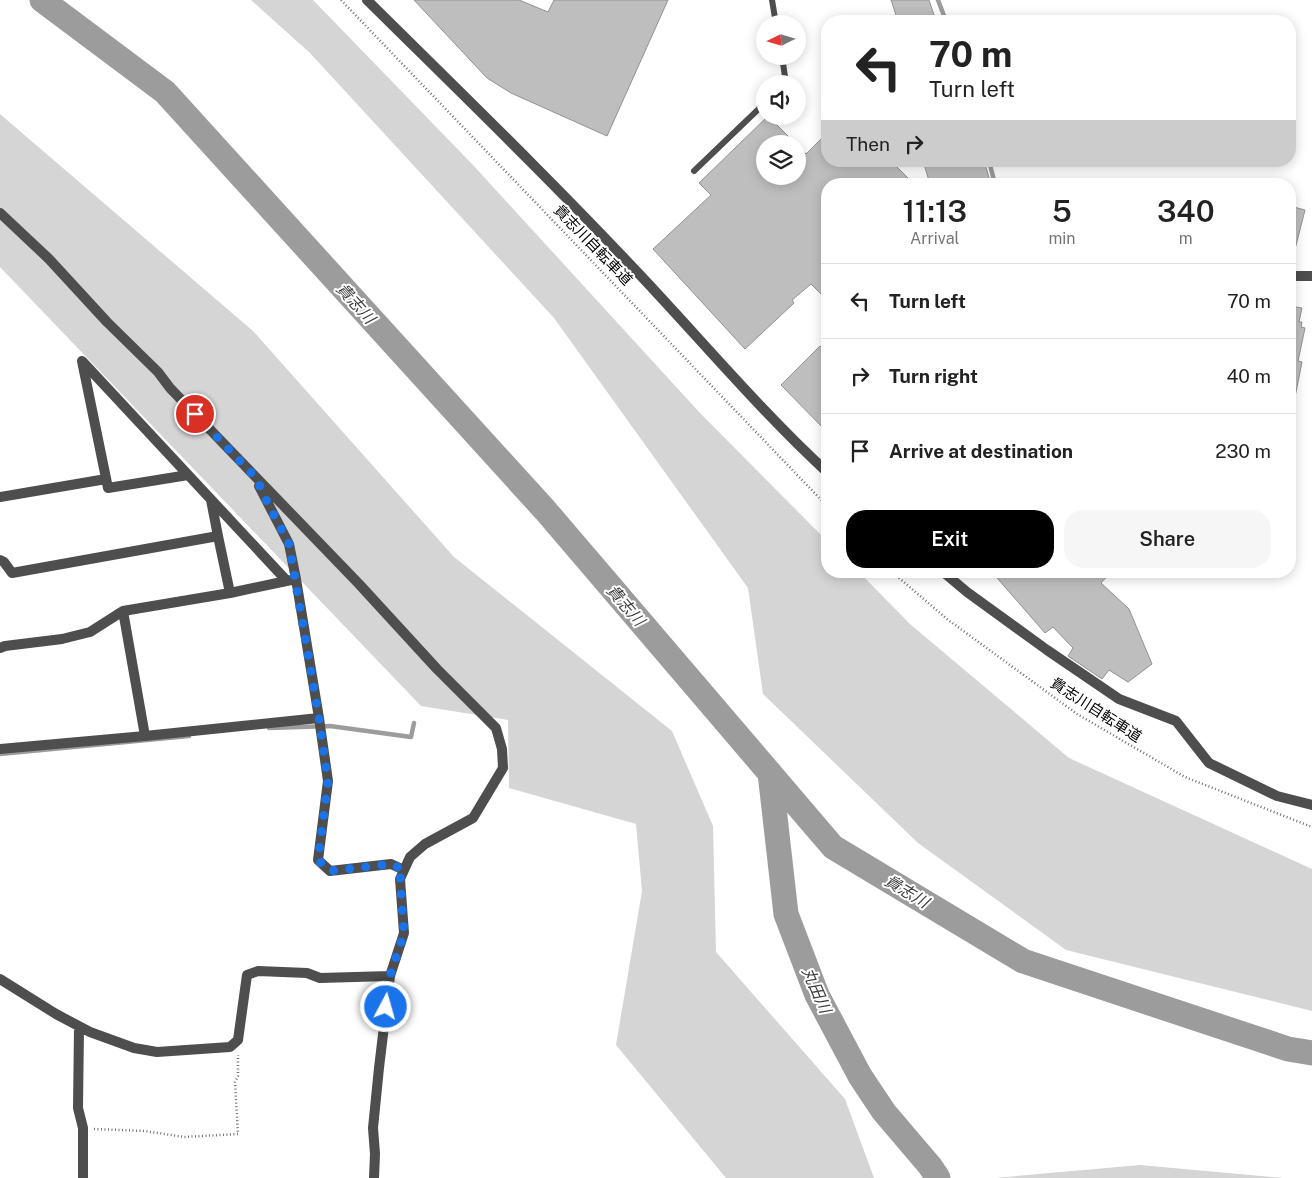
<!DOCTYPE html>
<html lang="en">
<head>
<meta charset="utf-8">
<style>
  :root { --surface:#fff; --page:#f6f6f6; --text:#222; --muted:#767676; --line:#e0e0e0; --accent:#000 }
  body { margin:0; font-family:"Public Sans","Noto Sans JP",sans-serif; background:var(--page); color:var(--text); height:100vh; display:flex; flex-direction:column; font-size:19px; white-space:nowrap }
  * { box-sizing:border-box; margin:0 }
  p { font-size:16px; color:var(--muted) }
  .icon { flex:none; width:28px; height:28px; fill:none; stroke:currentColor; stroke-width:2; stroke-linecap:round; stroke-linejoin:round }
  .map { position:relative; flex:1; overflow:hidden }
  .side { position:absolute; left:821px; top:178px; width:475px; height:400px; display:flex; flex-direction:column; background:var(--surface); border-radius:20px; box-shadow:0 2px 12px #0003 }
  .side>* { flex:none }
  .top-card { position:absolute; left:821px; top:15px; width:475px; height:152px; border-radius:20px; box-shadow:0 2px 12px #0003; background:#fff; color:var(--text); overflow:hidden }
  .needle { width:32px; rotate:265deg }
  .fabs { position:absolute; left:756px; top:15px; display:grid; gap:10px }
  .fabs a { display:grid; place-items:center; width:50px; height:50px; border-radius:50%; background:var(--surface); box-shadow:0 2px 12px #0003; font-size:25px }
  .pin { position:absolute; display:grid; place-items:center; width:42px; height:42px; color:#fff; margin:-21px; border:2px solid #fff; border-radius:50%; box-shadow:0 1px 5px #0007 }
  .me { position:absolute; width:55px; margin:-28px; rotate:6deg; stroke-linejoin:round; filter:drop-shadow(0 0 4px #0008) }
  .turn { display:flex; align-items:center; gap:18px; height:105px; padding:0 25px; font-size:22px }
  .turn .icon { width:65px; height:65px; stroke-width:2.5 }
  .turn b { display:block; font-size:35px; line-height:42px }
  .then { display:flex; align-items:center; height:48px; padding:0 25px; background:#0003; gap:10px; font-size:19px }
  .eta { display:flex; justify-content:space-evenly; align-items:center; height:85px; text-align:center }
  .eta b { font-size:30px; font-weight:600; line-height:35px }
  .button { display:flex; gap:10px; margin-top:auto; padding:10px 25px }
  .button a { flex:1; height:58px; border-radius:20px; background:var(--accent); color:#fff; font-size:20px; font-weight:600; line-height:58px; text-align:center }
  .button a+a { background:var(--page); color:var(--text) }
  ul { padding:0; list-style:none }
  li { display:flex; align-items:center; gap:15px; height:75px; padding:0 25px; border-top:1px solid var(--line) }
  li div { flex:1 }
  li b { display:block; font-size:19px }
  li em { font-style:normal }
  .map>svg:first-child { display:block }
  .green { fill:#d5d5d5 }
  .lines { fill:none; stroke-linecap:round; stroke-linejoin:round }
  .stream { stroke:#9c9c9c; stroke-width:4.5 }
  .river { stroke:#9c9c9c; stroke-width:25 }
  .building { fill:#bebebe; stroke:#929292 }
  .path { stroke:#707070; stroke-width:2.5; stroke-dasharray:1 2.5; stroke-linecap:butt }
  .lane { stroke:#4e4e4e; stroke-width:6 }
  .street { stroke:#4e4e4e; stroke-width:10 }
  .route { stroke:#1a73e8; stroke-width:9; stroke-dasharray:0 16.2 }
  .labels { text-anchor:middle; stroke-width:4; stroke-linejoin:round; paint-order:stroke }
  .street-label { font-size:15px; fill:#000; stroke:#fff }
  .water-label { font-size:16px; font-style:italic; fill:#3d3d3d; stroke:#fff }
</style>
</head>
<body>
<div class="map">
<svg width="1312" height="1178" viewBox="0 0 1312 1178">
  <rect width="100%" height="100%" fill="#fff"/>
  <path class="green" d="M251,0H313L473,165L700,413L827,541L828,571H858L910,624L1069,758L1312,869V1011L1066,950L918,843L763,694L748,588L554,318L310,53Z
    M0,114L253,331L454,557L672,731L713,826L716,952L845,1099L874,1178H726L616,1045L642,891L636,824L509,788L508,720L421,706L0,267Z
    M1170,180L1187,184H1011Z
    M1140,1165L1284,1178H995Z"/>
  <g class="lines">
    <path class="stream" d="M938,0L946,21
      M989,161L995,184
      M269,728L330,726L411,737L414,723
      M0,754L189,736"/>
    <path class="river" d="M42,0L165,92L545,510L833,847L1023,961L1288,1049L1312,1053
      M770,773L786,914L817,995L860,1076L884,1112L930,1166L938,1178"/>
  </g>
  <path class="building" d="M414,0H519L548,12L554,0H668L607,136L511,93L487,78Z
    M891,0H929L936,21H898Z
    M768,116L796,144H765V176H798V145L806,154L828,132V161H891L914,184H828V301L811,284L792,300L794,303L745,349L653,249L711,195L699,183Z
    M923,161H984L991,184H930Z
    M1290,206L1305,210L1294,253L1290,252Z
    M1290,306L1302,308L1299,322H1302L1301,327L1305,328L1298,361L1302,362L1295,397L1290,396Z
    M820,346L828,354V433L781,385Z
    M991,571H1112L1101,583L1129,609L1152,664L1128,682L1109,670L1102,679L1068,656L1073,648L1053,627L1045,633Z"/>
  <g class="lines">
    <path class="path" d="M341,0L828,507
      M891,571L947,619L1077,714L1185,777L1312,827
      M94,1129L145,1131L184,1137L238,1134L235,1082L238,1076V1055"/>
    <path class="lane" d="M772,0L776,24
      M782,56L786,84
      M694,171L765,103"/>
    <path class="street" d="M367,0C459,91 552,181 641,276C703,342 761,411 828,473
      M0,213L49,259L107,322L158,372L170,388L359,584L437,669L496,728L502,749L503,768L473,818L425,844L410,857L400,879L404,933L390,976L379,1068L373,1128L375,1154L374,1178
      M1296,276H1312
      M188,475L108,488L82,361L287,581
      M259,486L289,544L296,579
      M0,497L106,479
      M211,500L218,536
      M0,560L4,562L12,573L218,536L230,593
      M942,571L967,592L1047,650L1119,699L1176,721L1209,763L1277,796L1312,805
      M123,611L145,736
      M0,648L5,646L62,639L90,632L123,611L230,593L296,579L319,718L328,781L318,860L330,871L391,864L404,870
      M0,749L145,736L319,718
      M0,979L56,1014L90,1032L134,1048L157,1052L230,1047L238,1040L247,975L258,971L307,973L320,978L390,976
      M79,1027L78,1108L83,1128V1178"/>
  </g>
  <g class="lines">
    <path class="route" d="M195,414L258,480L261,490L289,544L319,718L328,782L318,860L330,871L391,864L404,870L400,879L404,933L390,976L386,1007"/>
  </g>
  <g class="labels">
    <g class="street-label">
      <text transform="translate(593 245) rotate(46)" y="5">貴志川自転車道</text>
      <text transform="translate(1096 710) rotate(33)" y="5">貴志川自転車道</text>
    </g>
    <g class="water-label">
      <text transform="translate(356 303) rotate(48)" y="6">貴志川</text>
      <text transform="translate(626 605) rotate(49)" y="6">貴志川</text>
      <text transform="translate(907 891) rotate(31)" y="6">貴志川</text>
      <text transform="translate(817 990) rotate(66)" y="6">丸田川</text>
    </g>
  </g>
</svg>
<div class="fabs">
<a><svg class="needle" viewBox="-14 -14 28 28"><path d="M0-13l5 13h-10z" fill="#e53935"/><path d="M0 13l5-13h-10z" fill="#767676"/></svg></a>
<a><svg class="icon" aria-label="sound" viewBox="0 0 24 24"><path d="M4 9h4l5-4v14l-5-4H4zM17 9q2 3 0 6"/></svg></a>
<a><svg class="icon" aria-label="layers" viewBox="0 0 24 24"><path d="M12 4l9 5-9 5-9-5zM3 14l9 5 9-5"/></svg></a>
</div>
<div class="pin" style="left:195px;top:414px;background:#d93025"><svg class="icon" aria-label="arrive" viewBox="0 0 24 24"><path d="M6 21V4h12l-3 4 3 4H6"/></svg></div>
<svg class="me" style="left:386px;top:1007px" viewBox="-20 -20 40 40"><circle r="17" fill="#1a73e8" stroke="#fff" stroke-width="3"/><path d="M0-11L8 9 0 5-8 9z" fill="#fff"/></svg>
<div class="top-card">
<div class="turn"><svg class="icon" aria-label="left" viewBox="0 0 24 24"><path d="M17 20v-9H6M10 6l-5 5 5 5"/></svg><div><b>70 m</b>Turn left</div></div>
<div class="then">Then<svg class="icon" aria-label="right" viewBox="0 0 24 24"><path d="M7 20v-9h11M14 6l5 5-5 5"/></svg></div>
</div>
<section class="side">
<div class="eta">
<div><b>11:13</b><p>Arrival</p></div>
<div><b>5</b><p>min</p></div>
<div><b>340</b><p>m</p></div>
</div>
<ul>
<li><svg class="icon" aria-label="left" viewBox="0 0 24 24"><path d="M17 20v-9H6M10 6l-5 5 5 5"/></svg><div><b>Turn left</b></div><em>70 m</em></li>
<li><svg class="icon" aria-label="right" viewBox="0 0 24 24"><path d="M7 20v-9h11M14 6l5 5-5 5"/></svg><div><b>Turn right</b></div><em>40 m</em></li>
<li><svg class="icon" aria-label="arrive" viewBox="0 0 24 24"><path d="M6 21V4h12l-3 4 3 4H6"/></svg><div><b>Arrive at destination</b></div><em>230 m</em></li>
</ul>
<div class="button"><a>Exit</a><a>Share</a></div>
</section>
</div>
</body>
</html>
